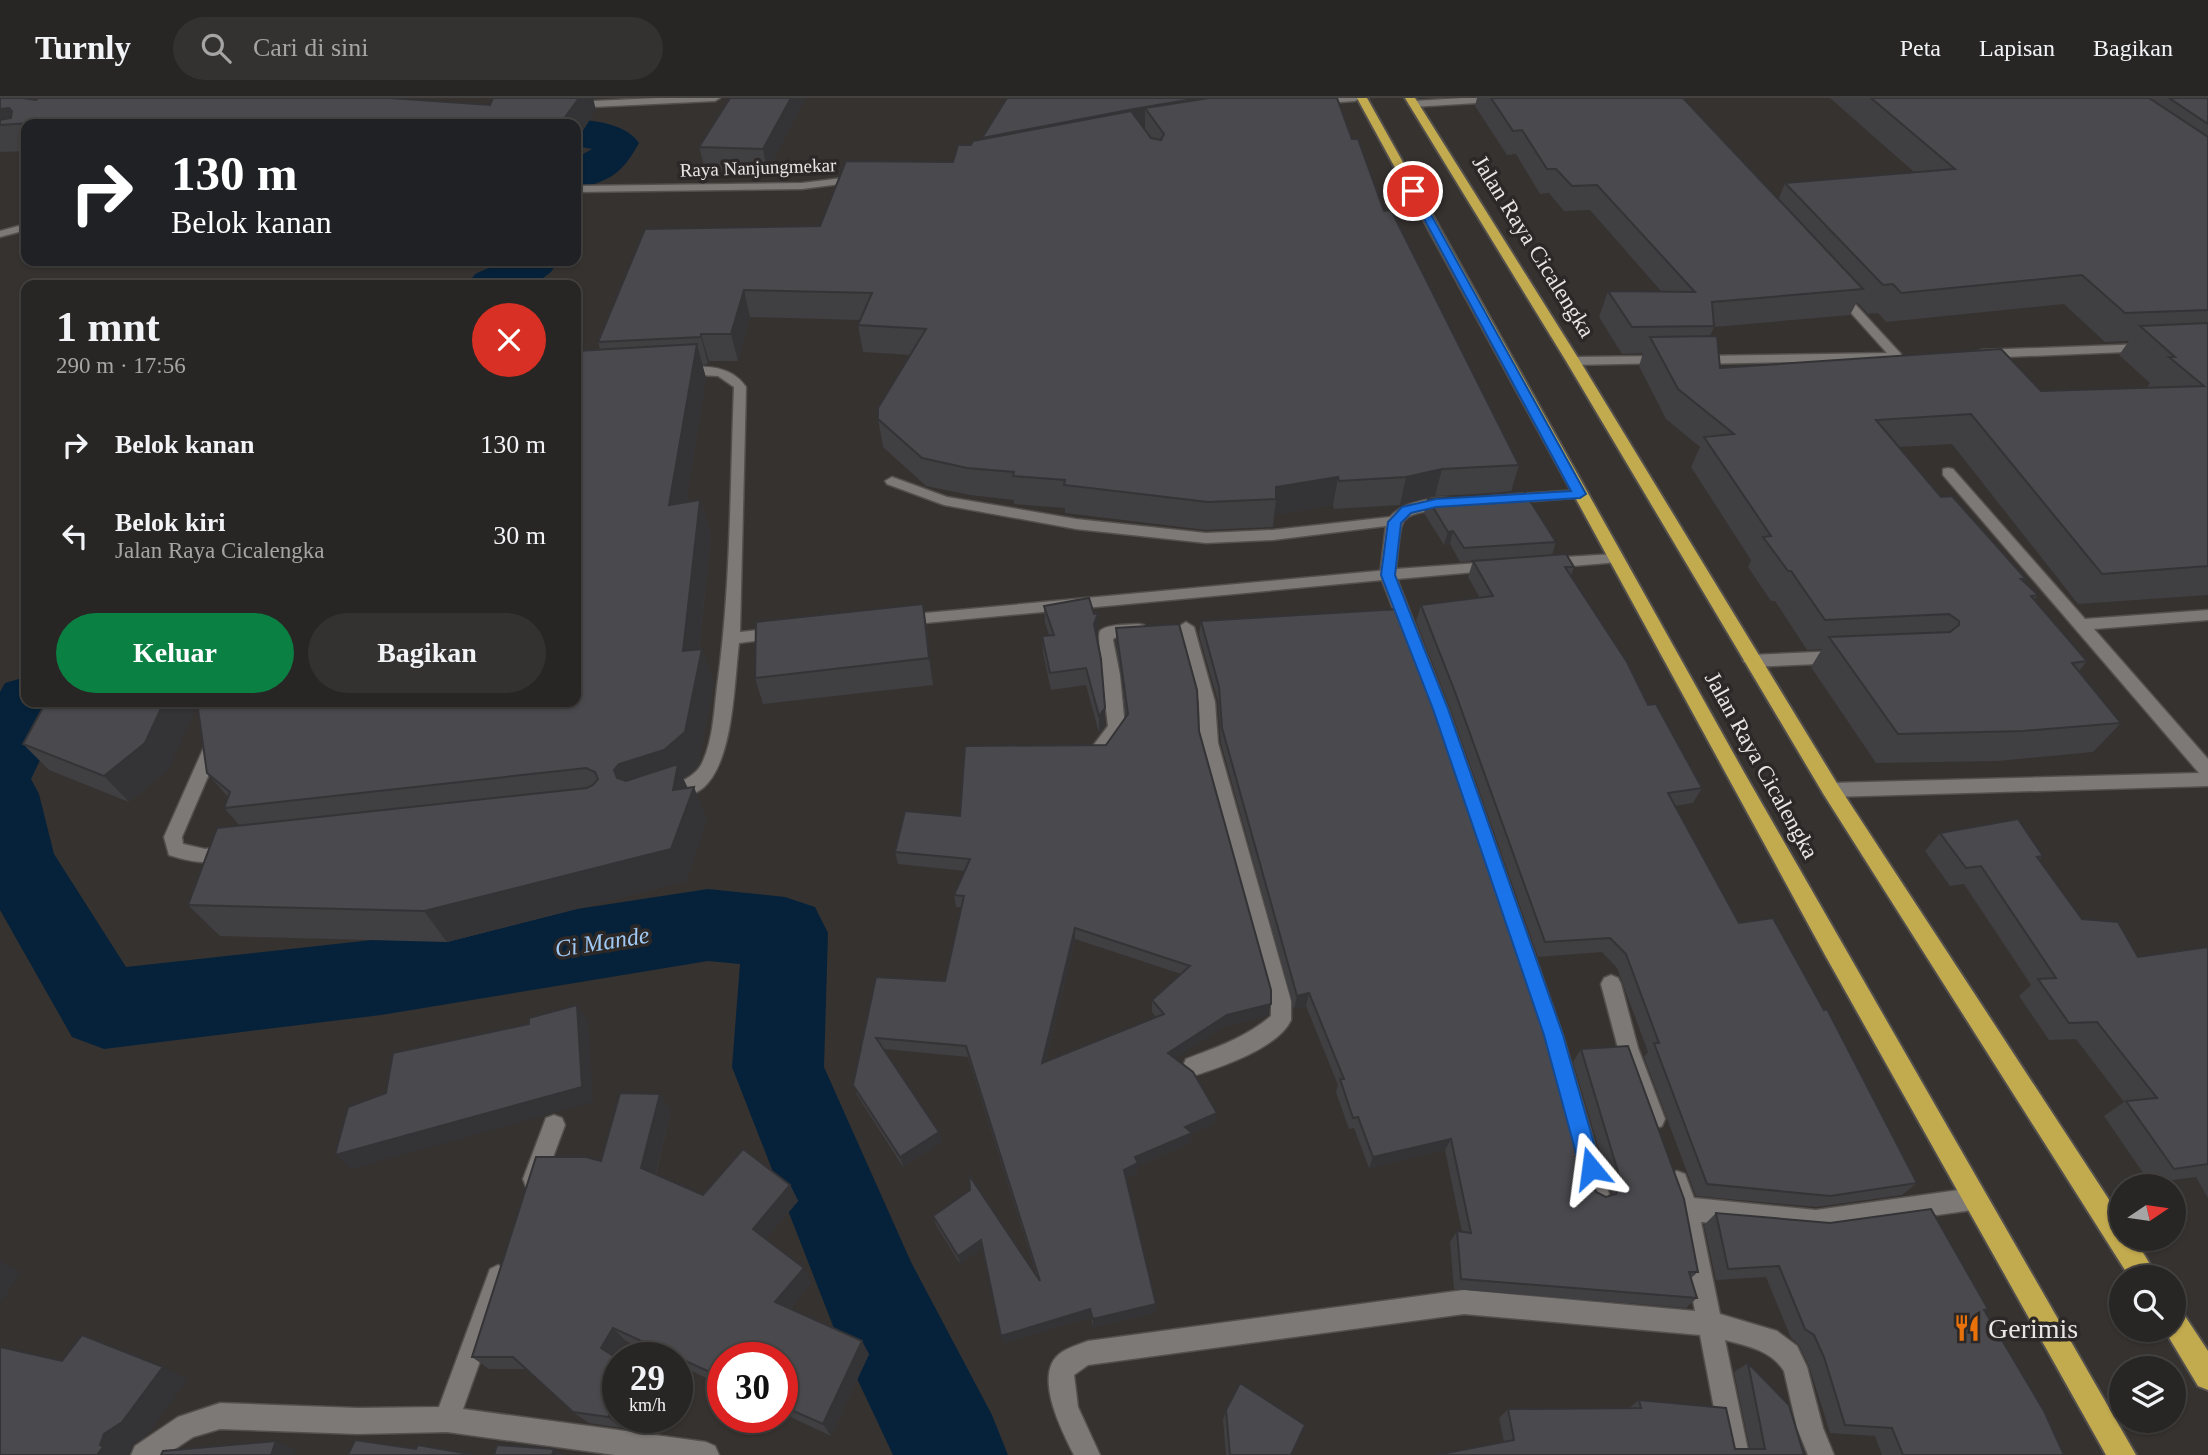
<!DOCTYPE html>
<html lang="id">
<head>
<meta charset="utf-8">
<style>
  :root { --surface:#282624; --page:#343231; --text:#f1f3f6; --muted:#a5a5a6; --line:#444341; --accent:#0b8043 }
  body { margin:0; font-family:"Times New Roman",serif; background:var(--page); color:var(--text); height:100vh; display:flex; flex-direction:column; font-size:26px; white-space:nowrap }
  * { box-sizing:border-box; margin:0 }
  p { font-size:23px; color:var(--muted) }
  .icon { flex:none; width:38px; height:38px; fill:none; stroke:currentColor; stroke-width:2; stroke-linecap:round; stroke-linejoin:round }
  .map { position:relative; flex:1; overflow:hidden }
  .details { position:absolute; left:21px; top:182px; width:560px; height:427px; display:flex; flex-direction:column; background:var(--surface); border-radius:14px; box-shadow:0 2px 5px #0004,0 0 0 2px var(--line) }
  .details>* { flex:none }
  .top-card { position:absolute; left:21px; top:21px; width:560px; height:147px; border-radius:14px; box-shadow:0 2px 5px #0004,0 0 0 2px var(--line); background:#202124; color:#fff; overflow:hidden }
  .needle { width:46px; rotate:77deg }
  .buttons { position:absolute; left:2109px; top:1076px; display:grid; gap:14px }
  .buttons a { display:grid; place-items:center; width:77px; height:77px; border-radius:50%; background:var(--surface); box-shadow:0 2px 5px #0004,0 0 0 2px var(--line); font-size:35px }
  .speed { position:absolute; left:602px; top:1244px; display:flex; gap:14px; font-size:35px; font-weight:700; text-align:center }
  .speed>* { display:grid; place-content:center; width:91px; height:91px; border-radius:50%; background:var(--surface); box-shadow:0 2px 5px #0004,0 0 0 2px var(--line); line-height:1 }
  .speed small { font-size:18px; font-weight:400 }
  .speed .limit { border:10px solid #d22; background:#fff; color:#111 }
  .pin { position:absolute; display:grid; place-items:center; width:60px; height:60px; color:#fff; margin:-30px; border:4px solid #fff; border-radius:50%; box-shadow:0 2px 7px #0007 }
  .me { position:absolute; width:77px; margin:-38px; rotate:344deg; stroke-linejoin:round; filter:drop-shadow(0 0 5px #0008) }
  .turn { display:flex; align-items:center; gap:24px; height:147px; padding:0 35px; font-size:32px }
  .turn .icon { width:91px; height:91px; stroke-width:2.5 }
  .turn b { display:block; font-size:49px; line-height:60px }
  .round { display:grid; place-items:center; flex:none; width:74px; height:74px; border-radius:37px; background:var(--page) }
  .summary { display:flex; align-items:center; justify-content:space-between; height:119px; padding:0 35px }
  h1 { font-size:42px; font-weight:600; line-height:52px }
  .primary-button { display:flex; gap:14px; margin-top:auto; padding:14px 35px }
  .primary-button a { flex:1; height:80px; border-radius:42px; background:var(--accent); color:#fff; font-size:28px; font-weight:600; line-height:80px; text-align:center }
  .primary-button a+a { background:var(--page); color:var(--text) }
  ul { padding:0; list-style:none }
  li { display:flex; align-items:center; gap:21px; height:91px; padding:0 35px }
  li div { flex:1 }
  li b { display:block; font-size:26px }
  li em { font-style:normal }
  header { display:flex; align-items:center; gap:42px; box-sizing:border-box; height:98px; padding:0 35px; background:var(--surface); border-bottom:2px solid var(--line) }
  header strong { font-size:33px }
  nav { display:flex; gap:38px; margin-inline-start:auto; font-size:24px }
  .search { width:490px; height:63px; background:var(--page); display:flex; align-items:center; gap:18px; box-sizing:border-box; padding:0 24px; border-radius:38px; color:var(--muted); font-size:26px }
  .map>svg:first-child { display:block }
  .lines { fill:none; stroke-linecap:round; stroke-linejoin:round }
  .river { fill:#06223a; fill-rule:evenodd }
  .service-casing { stroke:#534f4d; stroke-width:3 }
  .minor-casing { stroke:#534f4d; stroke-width:3 }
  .tertiary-casing { stroke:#534f4d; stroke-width:3 }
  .trunk-casing { stroke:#534f4d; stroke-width:4 }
  .service { fill:#7d7977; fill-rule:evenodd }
  .minor { fill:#7d7977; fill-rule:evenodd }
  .tertiary { fill:#7d7977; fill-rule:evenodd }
  .trunk { fill:#c2aa4e; fill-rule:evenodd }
  .wall { fill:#403f42; fill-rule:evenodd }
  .shaded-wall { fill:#343336 }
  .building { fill:#4a494d; stroke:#343336; stroke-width:2; fill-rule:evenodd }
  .route { fill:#1a73e8; stroke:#114b97; stroke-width:2 }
  .labels { text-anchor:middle; stroke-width:7; stroke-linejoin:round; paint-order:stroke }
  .far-street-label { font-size:19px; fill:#e8e6e5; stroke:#2c2827 }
  .street-label { font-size:23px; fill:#e8e6e5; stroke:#2c2827 }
  .water-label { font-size:24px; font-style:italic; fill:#a0caf5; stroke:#2c2827 }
  .near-poi-label { font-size:28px; fill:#e8e6e5; stroke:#2c2827; text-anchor:start }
</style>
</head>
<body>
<header>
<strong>Turnly</strong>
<div class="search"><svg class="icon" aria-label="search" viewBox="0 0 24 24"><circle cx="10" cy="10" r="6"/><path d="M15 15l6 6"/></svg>Cari di sini</div>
<nav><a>Peta</a><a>Lapisan</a><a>Bagikan</a></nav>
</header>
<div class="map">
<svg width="2208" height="1357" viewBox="0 0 2208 1357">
  <rect width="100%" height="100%" fill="#363230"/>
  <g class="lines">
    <path class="river" d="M576,22C597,22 627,27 639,45C622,76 610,83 576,91V60L592,51L576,48V26H560Z
      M504,163H558L551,174L534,187H467L475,176Z
      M26,579V604H68L31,681L39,696L54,756L126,869L381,841L708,791L785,799L815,809L828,835L824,969L911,1164L992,1317L1008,1357H893L837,1238L732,969L740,866L708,863L381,917L104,951L72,939L0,812V594L5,585Z"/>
    <defs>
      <path id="service" d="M657,0H720L715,3L572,10L567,7L572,4Z
        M1463,0H1513L1508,3L1413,9L1408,6L1413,3Z
        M1839,191L1843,193L1901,256V262L1697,266L1691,262L1697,258L1887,255L1835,197L1833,195Z
        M2145,246L2149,247V253L1981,260L1975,256L1981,252Z
        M1662,258L1668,262L1666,265L1573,267L1567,263L1573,259Z
        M681,269C706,268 731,267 746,289L740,534L778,530L786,535L778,540L739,545C734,584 734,663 703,690C694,697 678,703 668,706L662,704L659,699C667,684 694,685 703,663C713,641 714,613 717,589C731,490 730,389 734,289L718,278L677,276V270Z
        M1948,370L1953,371L2085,521L2208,512V522L2094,531L2208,661V688L1831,699L1825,697L1822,692L1825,687L1831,685L2199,675L1943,377V371Z
        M1388,472L1393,473L1396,477L1393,481L904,527L896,522L904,517Z
        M224,604H240L182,739L183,746L205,751L228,748L235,750L237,755L235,760C213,768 190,764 169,757L164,739Z"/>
      <path id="minor" d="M892,379L947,399L1076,421L1206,435L1273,432L1390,419C1403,404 1435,397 1455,401V407C1396,422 1403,406 1396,471L1493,464L1501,469L1498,472L1397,481L1448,611L1563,938L1609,1096L1606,1104L1598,1107L1590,1104L1587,1096L1543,938L1432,611L1380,477L1386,428L1273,442L1206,445L1076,431L944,407L887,386L885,383Z
        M1580,392L1585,393V399L1506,405L1499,401L1506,397Z
        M1614,456L1619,458L1621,461L1619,464L1549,470L1542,465L1549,460Z
        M1186,524L1194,529L1215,604L1218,645L1291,903V922C1278,950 1221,969 1193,978L1186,975L1183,968L1186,961C1217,949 1245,940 1271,918V903L1200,645L1199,604L1178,529Z
        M1138,526L1144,527L1146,531L1144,535L1114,540L1113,542L1120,577L1125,629L1104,658H1092L1089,653L1108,628C1107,615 1096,538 1100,533C1106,526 1129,527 1138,526Z
        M1839,553L1847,559L1839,565L1751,569L1743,563L1751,557Z
        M1611,877L1618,880L1621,886L1638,950L1665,1021L1662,1028L1654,1031L1646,1028L1618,950L1601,886L1604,880Z
        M554,1017L562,1020L565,1027L542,1089L534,1092L526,1089L523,1081L546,1020Z
        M1677,1073L1685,1076L1694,1100L1816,1112L1973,1090L1981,1093L1984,1101L1981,1109L1973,1112L1816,1134L1701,1124L1720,1216L1777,1233L1797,1248L1807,1269L1823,1330L1834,1357H1808L1797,1330L1784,1273C1771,1252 1747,1248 1725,1242L1749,1357H1723L1700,1237L1464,1216L1088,1267L1074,1277L1078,1309L1100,1357H1074C1062,1333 1031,1274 1062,1254C1070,1249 1080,1246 1088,1243L1464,1192L1695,1213L1676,1111L1666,1084L1669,1076Z
        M498,1167L506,1171L510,1179L463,1311L706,1344L715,1348L719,1357H615L447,1334L358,1336L220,1331L193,1339L166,1357H131L135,1348L178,1319L220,1305L358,1310L439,1309L490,1171Z"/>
      <path id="tertiary" d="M1360,0L1355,3L1314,6L1309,3L1316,0Z
        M859,78L864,81L863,83L802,91L576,94V88L802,85Z
        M26,126V132L0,139V133Z"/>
      <path id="trunk" d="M1357,0H1367L1745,676L2136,1357H2106L1825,857Z
        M1405,0H1415L1580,263L1838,687L2121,1120V1141H2135L2158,1180H2130L1824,697L1566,263Z
        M2174,1211L2183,1215L2208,1253V1292L2198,1288L2165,1233L2174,1232Z"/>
    </defs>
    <use href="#service" class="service-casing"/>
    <use href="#minor" class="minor-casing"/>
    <use href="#tertiary" class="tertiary-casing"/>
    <use href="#trunk" class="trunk-casing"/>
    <use href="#service" class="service"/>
    <use href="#minor" class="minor"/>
    <use href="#tertiary" class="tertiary"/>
    <use href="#trunk" class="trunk"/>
  </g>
  <path class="wall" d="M0,0L490,7L596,12L576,43V26H26V53L0,54Z
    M806,0L767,73L705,71L699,49Z
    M1007,0H1337L1352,41L1384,113L1519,367L1511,394L1556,444L1552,457L1574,469L1571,478L1648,607L1702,690L1693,705L1675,708L1739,825L1917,1085L1902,1097L1816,1109L1696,1098L1644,959L1648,954L1617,870L1602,854L1538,859L1450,610L1416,523L1421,507L1480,500L1468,479L1473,463L1460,464L1450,446L1444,447L1424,415L1428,401L1499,395L1435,398L1400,407L1334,411L1333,407L1274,417L1273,429L1206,432L1065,415V410L1014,406V402L970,397L926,388L883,349L878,321L910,257L863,254L858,227L861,222L750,219L738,263H709L708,266L702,267L706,280L686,404L700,402L711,436L699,551H702L714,585L698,668L683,680L688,690L707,722L686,783L447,844L220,838L188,807L240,728L224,710L228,699L207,675L600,251L598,244L820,128L953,64L971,47L982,41ZM1139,24H1145V32Z
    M1477,0H1683L1778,102L1785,85L1914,74L1830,0H2208V497L2078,506L1952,346L1899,349L1941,399L2026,481L2024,483L2038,497L2034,502L2087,563L2079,573L2121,625L2093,654L1998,663L1876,665L1811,569L1822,551L1807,552L1775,503H1771L1748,469L1751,462L1691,369L1700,349L1666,321L1639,268L1643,255L1622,256L1599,219L1608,193H1661L1590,112L1564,113L1549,95L1540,96L1516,56L1507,57L1475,8ZM1857,204L1868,216L1878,215L1886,224L2064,206L2105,244L2129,243L2119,257L2150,285L2147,289L2149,290L2041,293L1720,270L1710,238L1714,229L1850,217Z
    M1044,508L1094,516L1098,515V532L1096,536L1105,627L1099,635L1086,587L1051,592L1043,555L1042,538L1049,537L1045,525Z
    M1201,523L1596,1094L1606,1099L1611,1097L1612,1095L1573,964L1581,951L1698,1174L1691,1180L1697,1200L1686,1210L1454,1191L1450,1144L1457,1133L1462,1134L1445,1052L1369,1070L1354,1030L1349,1031L1336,994L1338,987L1306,908L1294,911L1221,645L1218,603L1199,537Z
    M1116,530L1199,633L1268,917L1225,928L1175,960L1215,1025L1192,1036L1190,1045L1138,1068L1137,1075L1126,1081L1156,1206L1155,1215L1093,1229L1091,1219L1003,1245L983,1150L960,1166L936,1127L933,1118L1037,1178L968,959L884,951L939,1034L942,1044L903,1069L857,997L853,987L876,879L945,883L961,809H956L954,797L965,773L898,766L895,754L960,718L1106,647L1126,618L1116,542ZM1075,841L1181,876L1152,902V914L1156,919L1046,963Z
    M927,532L933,587L763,606L755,580Z
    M23,646L169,671L129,704L49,672Z
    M1940,735L2043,758L2039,762L2082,821L2138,859L2208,849V1100L2196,1079L2150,1085L2104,1018L2124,1004L2076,941L2049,942L2019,898L2031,887L1964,786L1950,788L1925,753Z
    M660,996L671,1013L656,1076L703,1097L790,1087L798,1103L766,1141L812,1184L790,1211L869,1256L831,1338L782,1315V1260H723V1288L677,1266V1260H663L626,1243L616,1260L622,1330L589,1325L573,1314L527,1271H489L472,1259L601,1063Z
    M1716,1115L1988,1211L1985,1213L2064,1357H1882L1875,1338L1830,1335L1809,1268L1799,1247L1791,1240L1766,1179L1716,1182L1704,1127Z
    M1748,1265L1804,1357L1504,1344L1499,1320L1508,1311L1629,1310L1639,1302L1735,1351H1750L1734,1274Z
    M1226,1312L1291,1357H1226L1223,1322Z"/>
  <path class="shaded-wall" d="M579,0H593L596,12L576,43V26H560Z
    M791,0H806L767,73L763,51Z
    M1199,0H1283L1145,10V24L983,55L982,40L1134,11Z
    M9,10L19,26L0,27V11Z
    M744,192L750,219L738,263L731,236Z
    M701,236L709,263L708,266L701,239Z
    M697,246L706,280L680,441L669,407Z
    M1442,371L1435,398L1400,407L1406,379Z
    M1338,379L1333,407L1274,417L1276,401V389Z
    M700,402L711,436L696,577L702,551L714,585L698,668L683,680L691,698L694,689L707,722L686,783L447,844L424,813L671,751L683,718L673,692L674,686L634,699L630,706L633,713L614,672L619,666L664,652L685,634L695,585L683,553Z
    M1453,433L1450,446L1444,447L1448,434Z
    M923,506L927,532L933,587L929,560Z
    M1098,515V532L1094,543V526Z
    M164,604H199L169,671L129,704L104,678Z
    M1105,610V627L1099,635V618Z
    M1075,830V841L1043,975L1042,965Z
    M1309,895L1306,908L1294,911L1297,898Z
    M1271,906L1268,917L1225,928L1167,966L1168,955L1227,917Z
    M577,907L588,923L593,1004L351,1071L335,1057Z
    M660,996L671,1013L653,1086L641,1070Z
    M1217,1015L1215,1025L1192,1036L1190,1045L1138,1068L1137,1075L1124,1082V1072L1135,1059L1185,1029Z
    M939,1034L942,1044L903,1069L900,1059Z
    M1451,1041L1445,1052L1369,1070L1373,1059Z
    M790,1087L798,1103L762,1146L753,1131Z
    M981,1142L983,1150L960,1166L958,1158Z
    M0,1163L21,1174L0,1206Z
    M804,1170L812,1184L784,1218L775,1204Z
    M1156,1206L1155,1215L1093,1229V1221Z
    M1090,1211L1091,1219L1003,1245L1001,1238Z
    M613,1230L626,1243L615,1263L601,1250Z
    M862,1243L869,1256L831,1338L823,1326Z
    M163,1269L188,1281L149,1335L133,1347L129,1357H97L104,1336Z
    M618,1306V1320H631L622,1330L608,1319Z
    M276,1343L296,1352L295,1357H271Z
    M554,1351L564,1357H552Z"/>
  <path class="building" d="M0,0H23L36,2L38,0H390L490,7L493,0H579L560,26H46V24L0,27V22L11,20L12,13L9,10L0,11Z
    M730,0H791L763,51L699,49Z
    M1007,0H1199L1134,11L982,40Z
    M1209,0H1337L1352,41H1358L1384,113L1391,112L1519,367L1442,371L1406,379L1339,383L1338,379L1276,389V401L1208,404L1064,387L1065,382L1013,378L1014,374L967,370L922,360L878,321V310L926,231L858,227L872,195L744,192L731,236H701V239L598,244L645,131L820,128L846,63L953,64L958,47H971L973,43L1131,13L1151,40L1161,42L1164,36L1145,10Z
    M1491,0H1683L1863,191L1712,204L1714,228L1632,229L1608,193L1695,194L1597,87L1572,88L1556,71H1547L1522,32L1513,33Z
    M1871,0H2149L2208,39V212L2125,215L2082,177L1901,195L1893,186L1883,187L1785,85L1955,71Z
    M2169,0H2208V26Z
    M2208,225V468L2102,476L1971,316L1876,322L1941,399L1952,398L2026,481H2021L2038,497L2031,498L2087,563L2072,565L2121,625L2023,633L1898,636L1829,539L1950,534L1959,527V523L1949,516L1825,522L1791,473H1788L1763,439L1771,438L1704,339L1734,336L1678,291L1650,239L1717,238L1720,270L2001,251L2041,293L2204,288L2169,259H2175L2140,228Z
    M697,246L669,407L700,402L683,553L702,551L685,634L664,652L619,666L614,672L617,680L626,683L678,666L673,692L694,689L671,751L424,813L188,807L217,730L587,690L593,687L598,681L595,674L586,670L224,710L230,694L207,675L198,611L201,604H576V253Z
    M1524,393L1556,444L1464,450L1453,433L1448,434L1428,401Z
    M1566,456L1574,469H1565L1627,564L1648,607L1656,606L1702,690L1668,695L1739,825L1773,820L1824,912L1827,911L1917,1085L1830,1098L1707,1086L1654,945H1659L1626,856L1610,840L1545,844L1455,594L1421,507L1493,498L1473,463Z
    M1089,500L1094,516L1098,515L1094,526L1101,561L1105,610L1099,618L1086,570L1050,575L1042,538L1054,537L1044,508Z
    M923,506L929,560L755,580L756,524Z
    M1400,511L1453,651L1527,867L1596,1094L1606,1099L1616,1096L1621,1084L1581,951L1628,948L1684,1101L1698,1174H1689L1697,1200L1461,1181L1457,1133L1471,1135L1451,1041L1373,1059L1358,1019L1353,1020L1340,981H1344L1309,895L1297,898L1222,630L1219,589L1201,523Z
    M1179,526L1197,592L1199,633L1271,892V906L1227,917L1168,955L1193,974L1217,1015L1185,1029L1192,1035L1135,1059L1138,1065L1124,1072L1156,1206L1093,1221L1090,1211L1001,1238L981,1142L958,1158L933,1118L970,1092L969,1077L1040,1183L966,948L876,940L939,1034L900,1059L853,987L876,879L945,883L964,798L954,797L970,761L895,754L905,713L960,718L965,648L1106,647L1128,616L1116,530ZM1075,830L1190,868L1152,902L1164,916L1042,965Z
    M46,604H164L145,645L104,678L23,646Z
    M2018,721L2043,758L2037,759L2082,821L2118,824L2138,859L2208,849V1066L2174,1071L2126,1003L2157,1000L2097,924L2069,925L2038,881L2056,880L1981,768L1966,770L1940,735Z
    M577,907L582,989L335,1057L348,1009L386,995L393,955L529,926V920Z
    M620,995L660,996L641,1070L703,1097L743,1051L790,1087L753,1131L804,1170L775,1204L862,1243L823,1326L782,1308V1260H723V1280L613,1230L601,1250L618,1261V1306L608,1319L573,1314L513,1259H472L536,1059H586L601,1063Z
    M1931,1111L1988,1211L1984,1212L2044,1313L2064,1357H1903L1892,1330L1845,1327L1824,1259L1814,1237L1805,1231L1779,1168L1728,1171L1716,1115L1830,1125Z
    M82,1237L163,1269L122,1324L104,1336L100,1347L103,1349L97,1357H0V1249L62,1263Z
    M1748,1265L1789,1307L1804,1357H1436L1514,1342L1508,1311L1641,1310L1639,1302L1726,1310L1735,1351H1765Z
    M1240,1285L1305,1327L1291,1357H1230L1226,1312Z
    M355,1342L416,1351L418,1347L474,1357H348Z
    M276,1343L271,1357H161L163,1353Z
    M497,1347L554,1351L552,1357H494Z"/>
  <path class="route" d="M1410,91L1418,93L1586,396L1580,400L1436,409L1411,415L1401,425L1395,477L1448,611L1563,937L1601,1070L1598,1077L1591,1080L1583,1077L1580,1070L1544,937L1433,611L1381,477L1388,424L1402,409L1436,401L1571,393L1409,93Z"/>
  <defs>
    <symbol id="restaurant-bare" viewBox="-9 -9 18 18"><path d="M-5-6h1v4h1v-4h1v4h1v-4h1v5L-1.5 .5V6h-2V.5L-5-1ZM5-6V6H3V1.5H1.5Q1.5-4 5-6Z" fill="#e8710a" stroke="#2c2827" stroke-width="2.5" paint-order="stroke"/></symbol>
  </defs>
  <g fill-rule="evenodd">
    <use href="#restaurant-bare" x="1948" y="1211" width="38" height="38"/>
  </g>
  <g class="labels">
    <g class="far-street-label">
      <text transform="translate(758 69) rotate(-2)" y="7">Raya Nanjungmekar</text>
    </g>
    <g class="street-label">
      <text transform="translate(1534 148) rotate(58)" y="8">Jalan Raya Cicalengka</text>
      <text transform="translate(1762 667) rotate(61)" y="8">Jalan Raya Cicalengka</text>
    </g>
    <g class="water-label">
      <text transform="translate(602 844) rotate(-9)" y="8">Ci Mande</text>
    </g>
    <g class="near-poi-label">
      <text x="1988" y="1240">Gerimis</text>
    </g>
  </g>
</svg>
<div class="buttons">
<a><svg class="needle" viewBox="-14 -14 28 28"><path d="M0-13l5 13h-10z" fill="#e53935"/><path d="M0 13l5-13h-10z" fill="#a5a5a6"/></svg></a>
<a><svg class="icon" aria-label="search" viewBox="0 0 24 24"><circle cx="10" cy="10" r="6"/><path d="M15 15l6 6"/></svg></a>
<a><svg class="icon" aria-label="layers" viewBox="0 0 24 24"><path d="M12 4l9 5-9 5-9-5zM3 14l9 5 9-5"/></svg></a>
</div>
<div class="speed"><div>29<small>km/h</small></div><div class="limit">30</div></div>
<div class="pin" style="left:1413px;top:93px;background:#d93025"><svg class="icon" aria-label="arrive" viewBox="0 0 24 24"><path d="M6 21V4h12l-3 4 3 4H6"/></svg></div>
<svg class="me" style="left:1591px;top:1070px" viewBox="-20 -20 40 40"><path d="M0-17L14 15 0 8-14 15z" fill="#1a73e8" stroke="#fff" stroke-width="4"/></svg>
<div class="top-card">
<div class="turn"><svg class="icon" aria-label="right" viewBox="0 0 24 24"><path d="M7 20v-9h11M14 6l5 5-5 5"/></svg><div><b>130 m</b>Belok kanan</div></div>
</div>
<section class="details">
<div class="summary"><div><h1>1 mnt</h1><p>290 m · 17:56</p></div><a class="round" style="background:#d93025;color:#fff"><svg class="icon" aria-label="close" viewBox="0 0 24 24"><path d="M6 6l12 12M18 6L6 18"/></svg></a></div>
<ul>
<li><svg class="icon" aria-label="right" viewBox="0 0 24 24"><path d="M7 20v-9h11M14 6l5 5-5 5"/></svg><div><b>Belok kanan</b></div><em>130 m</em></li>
<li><svg class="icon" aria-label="left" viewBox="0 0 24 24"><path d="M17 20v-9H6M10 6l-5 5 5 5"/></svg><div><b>Belok kiri</b><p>Jalan Raya Cicalengka</p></div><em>30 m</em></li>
</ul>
<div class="primary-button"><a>Keluar</a><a>Bagikan</a></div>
</section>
</div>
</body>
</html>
